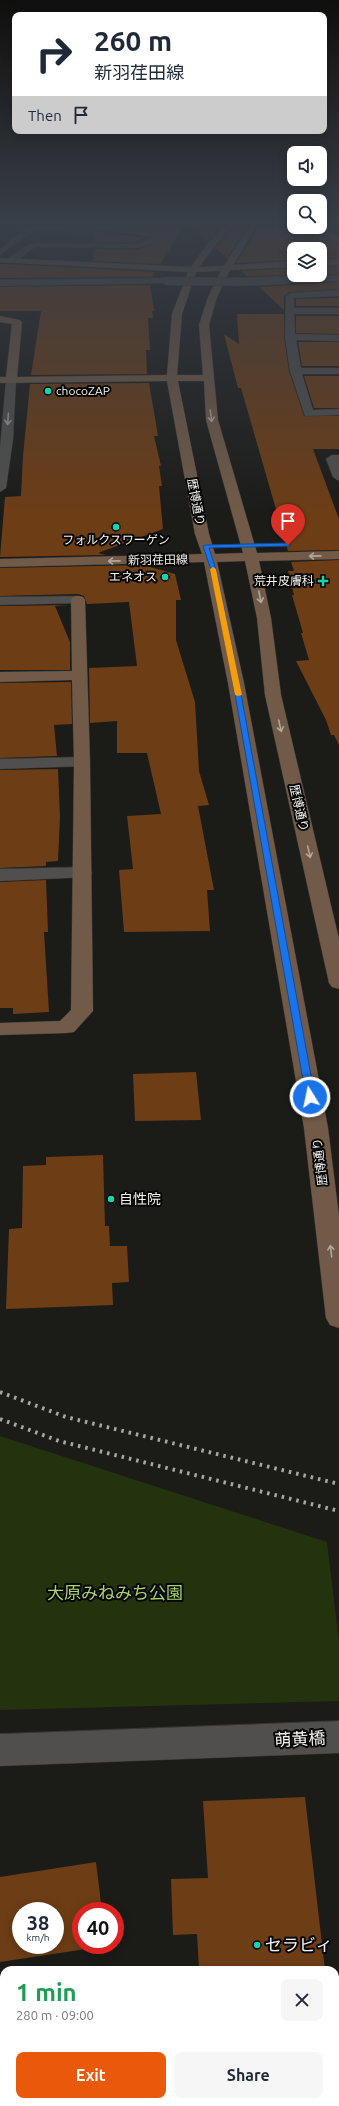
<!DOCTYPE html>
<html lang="en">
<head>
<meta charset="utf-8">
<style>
  :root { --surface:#fff; --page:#f6f6f7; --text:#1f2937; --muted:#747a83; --accent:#ea580c }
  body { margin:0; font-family:Ubuntu,"Noto Sans JP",sans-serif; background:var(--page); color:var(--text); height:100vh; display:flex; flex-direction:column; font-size:15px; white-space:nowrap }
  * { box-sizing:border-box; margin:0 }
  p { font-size:13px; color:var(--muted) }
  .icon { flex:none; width:22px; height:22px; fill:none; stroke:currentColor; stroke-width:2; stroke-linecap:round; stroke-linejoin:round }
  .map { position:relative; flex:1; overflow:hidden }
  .panel { position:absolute; left:0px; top:1966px; width:339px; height:140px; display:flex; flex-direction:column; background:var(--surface); border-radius:12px 12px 0 0; box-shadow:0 2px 10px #0003 }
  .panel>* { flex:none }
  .banner { position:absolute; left:12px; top:12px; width:315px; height:122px; border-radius:8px; box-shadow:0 2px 10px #0003; background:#fff; color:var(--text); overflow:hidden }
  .buttons { position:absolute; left:287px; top:146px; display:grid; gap:8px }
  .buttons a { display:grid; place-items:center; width:40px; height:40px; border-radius:8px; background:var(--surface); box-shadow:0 2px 10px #0003; font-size:20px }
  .speed { position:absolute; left:12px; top:1902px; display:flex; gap:8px; font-size:20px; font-weight:700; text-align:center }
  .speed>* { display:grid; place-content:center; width:52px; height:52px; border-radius:50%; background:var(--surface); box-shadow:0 2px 10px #0003; line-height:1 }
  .speed small { font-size:10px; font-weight:400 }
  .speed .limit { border:6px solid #d22; background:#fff; color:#111 }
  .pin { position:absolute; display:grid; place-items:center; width:34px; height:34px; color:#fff; margin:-41px -17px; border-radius:50% 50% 50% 0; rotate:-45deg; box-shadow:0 0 4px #0007 }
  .pin .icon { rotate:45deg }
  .me { position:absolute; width:44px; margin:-22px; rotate:350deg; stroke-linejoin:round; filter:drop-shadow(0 0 3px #0008) }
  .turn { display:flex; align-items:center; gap:14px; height:84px; padding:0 16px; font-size:18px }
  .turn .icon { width:52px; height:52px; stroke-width:2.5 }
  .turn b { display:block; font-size:28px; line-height:34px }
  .then { display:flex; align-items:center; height:38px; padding:0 16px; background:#0003; gap:8px; font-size:15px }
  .round { display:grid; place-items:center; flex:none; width:42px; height:42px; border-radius:8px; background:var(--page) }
  .overview { display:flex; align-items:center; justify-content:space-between; height:68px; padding:0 16px }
  h1 { font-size:24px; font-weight:700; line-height:30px; color:#1e9e55 }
  .primary-button { display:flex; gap:8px; margin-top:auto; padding:8px 16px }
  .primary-button a { flex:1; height:46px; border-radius:8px; background:var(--accent); color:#fff; font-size:16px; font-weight:700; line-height:46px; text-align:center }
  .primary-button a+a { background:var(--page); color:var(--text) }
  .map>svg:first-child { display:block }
  .green { fill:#23330d }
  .building { fill:#6d3d15; fill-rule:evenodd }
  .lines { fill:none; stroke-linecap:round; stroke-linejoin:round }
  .street-casing { stroke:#363534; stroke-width:1 }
  .secondary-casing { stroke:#363534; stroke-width:1 }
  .street { fill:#504f4d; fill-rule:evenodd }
  .secondary { fill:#715b48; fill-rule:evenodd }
  .rail { stroke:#a7a7a5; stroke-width:4; stroke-dasharray:2.5 5; stroke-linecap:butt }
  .street-bridge-casing { stroke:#363534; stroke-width:9; stroke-linecap:butt }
  .street-bridge { stroke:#504f4d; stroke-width:8 }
  .oneway { stroke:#b2a79d }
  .oneway2 { stroke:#9a9997 }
  .route { fill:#1a73e8; stroke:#114b97 }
  .slow { fill:#f59e0b }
  .poi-dot { fill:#11d5b4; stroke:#060605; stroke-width:1.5 }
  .labels { text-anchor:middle; stroke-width:4; stroke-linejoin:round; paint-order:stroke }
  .far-poi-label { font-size:12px; fill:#f4f3f2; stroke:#060605; text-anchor:end }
  .far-street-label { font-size:12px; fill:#f4f3f2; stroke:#060605 }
  .poi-label { font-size:14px; fill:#f4f3f2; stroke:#060605; text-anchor:start }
  .near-park-label { font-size:17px; fill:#a8d673; stroke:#060605 }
  .near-street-label { font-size:17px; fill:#f4f3f2; stroke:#060605 }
  .near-poi-label { font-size:17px; fill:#f4f3f2; stroke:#060605; text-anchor:start }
</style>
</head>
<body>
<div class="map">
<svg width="339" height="2106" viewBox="0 0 339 2106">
  <rect width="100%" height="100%" fill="#1b1b18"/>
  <path class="green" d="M56,228L114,232L115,235L99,237L39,232L45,229Z
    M0,1436L327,1542L339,1642V1701L0,1710Z"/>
  <path class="building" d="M94,221H187L160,264L93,261L94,249L134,250L150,246L162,236L147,229L94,223Z
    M188,223L223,225L208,241Z
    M235,225L247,226L227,258L215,248Z
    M259,226L315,229L339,245V258H320V249H294V260L236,263Z
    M94,231L102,232L146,238L134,242H94Z
    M0,264L64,267L155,272L152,277L0,278Z
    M339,266V274H320V267Z
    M294,268V275H300L247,276L241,271Z
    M339,282V289L289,292L284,296V310L259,287Z
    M150,285L154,311H152L153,318H148L150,350H146L147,374L31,375L41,311H0V287Z
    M339,298V306H296V299Z
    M237,314H284V337L289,371L304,416H339V449H313L339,519V550L288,551L241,388H238L224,334L239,344Z
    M296,316H339V334L296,333Z
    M298,342H339V366H302Z
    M304,376H339V408H314Z
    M149,383L158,436H154L161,466H159L162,486H159L163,529L98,553L106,555L0,557L5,497L21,496L23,456L30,384Z
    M339,560V745L334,735H331L326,720L296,661L309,660L301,633H303L292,595H294L288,571H294L291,562Z
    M143,565L175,574L181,600H176V640L195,702L199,771L209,805L198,806L214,890H207L210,931L124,932L119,870L133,869L127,816L161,814L147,753H117V721L90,723L89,668L137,666L129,602L87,604L84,596L78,594L0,596V568Z
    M70,605L55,606L70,642V670H0V606Z
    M71,682L72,724L54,725L57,756L0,758V683Z
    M58,769L60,817L58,861L46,862V866L0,868V770Z
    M46,880L48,932H44L49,1012L13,1014V1008H0V882Z
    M196,1072L201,1120L135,1121L133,1074Z
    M103,1155L105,1226H109L110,1246H127L129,1282L112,1283L113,1305L6,1309L9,1229L22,1228L23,1166L46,1165V1157Z
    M305,1797L325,1970H199L197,1934L173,1935L171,1879L208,1878L203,1801Z
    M96,1862L102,1911H81V1945L106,1946L0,1962V1877ZM21,1911H55V1945H21Z"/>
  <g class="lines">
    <defs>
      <path id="street" d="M84,224C101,225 150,226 161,236L150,245L134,248L39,247L34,248L14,262H8V258L29,244L39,243L134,244L144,241L151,237L102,230L43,229L33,231L0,255V249L28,227L43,225Z
        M339,275V281L287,283L283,280L287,277Z
        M167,278L171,281L170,283L0,286V280Z
        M339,290V296L294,298V308H339V314H294L295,334L339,335V341L296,340L301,368H339V374H302L313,410L339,409V415L305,416L290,371L285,337L286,296L290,293Z
        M11,377L16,380L13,439L6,488L0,492V448L6,380Z
        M332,455H339V481L333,477L326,459Z
        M78,596L83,597L85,600L83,603L0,605V597Z
        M82,757L88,758L90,762L88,766L0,769V759Z
        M83,867L90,869L92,873L90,877L0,881V869Z
        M339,1721V1753L0,1766V1734Z
        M4,2020V2060L0,2061V2021Z
        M82,2102H122V2106H82Z"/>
      <path id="secondary" d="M229,221H237L213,248L199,267L224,266L252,221H260L233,265L294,261V267L230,270L217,297L209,325L218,420L257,553L339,551V559L259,561L271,618L281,695L339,939V989L332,987L329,983L265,695L257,618L245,561L217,562L244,683L328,1128L339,1216V1328L330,1325L326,1318L304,1128L228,683L204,562L0,567V559L202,554L195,534L167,381L0,383V377H6L12,324L0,322V316L20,320L22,322L17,377L167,375L172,314L188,272L0,262V258L191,267L207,244ZM221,271L208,297L199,325L203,375H177L182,314L196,272ZM178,381H204L206,420L243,553L215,554L209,534Z
        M320,225L339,238V244L317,229L316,227H320Z
        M339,259V265L320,266V260Z
        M78,596L83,597L85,600L90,762L93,1011L74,1032L66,1033L0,1035V1023L60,1021L71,1010L74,762L72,680L0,682V672L72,671L71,600L73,597Z"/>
    </defs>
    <use href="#street" class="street-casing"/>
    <use href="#secondary" class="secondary-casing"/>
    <use href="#street" class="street"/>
    <use href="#secondary" class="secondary"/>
    <path class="rail" d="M0,1392L66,1417L339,1484
      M0,1419L59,1441L339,1511"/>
    <defs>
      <path id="street-bridge" d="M167,281L241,282L287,280"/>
    </defs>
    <use href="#street-bridge" class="street-bridge-casing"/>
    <use href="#street-bridge" class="street-bridge"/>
  </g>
  <defs><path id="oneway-shaft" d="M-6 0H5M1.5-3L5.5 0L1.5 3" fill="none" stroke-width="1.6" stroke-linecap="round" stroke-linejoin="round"/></defs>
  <g class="oneway">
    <use href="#oneway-shaft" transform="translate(211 416) rotate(82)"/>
    <use href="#oneway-shaft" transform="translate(315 556) rotate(179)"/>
    <use href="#oneway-shaft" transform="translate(114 561) rotate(179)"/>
    <use href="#oneway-shaft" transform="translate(260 597) rotate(78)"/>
    <use href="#oneway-shaft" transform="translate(280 726) rotate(77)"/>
    <use href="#oneway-shaft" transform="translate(309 852) rotate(77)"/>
    <use href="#oneway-shaft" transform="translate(331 1251) rotate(-97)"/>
  </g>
  <use class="oneway2" href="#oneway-shaft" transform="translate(8 419) rotate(94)"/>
  <linearGradient id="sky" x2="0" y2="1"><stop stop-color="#0f0f0d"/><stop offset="0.43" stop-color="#393f48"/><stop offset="1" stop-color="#393f48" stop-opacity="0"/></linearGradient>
  <rect width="339" height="516" fill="url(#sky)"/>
  <path class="route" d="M288,543L290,546L209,548L217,573L239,683L315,1097L310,1100L306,1097L233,683L212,573L203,546L206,545Z"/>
  <path class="slow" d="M213,567L216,569L242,695L238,696L235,695L210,569Z"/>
  <g class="poi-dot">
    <circle cx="48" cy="391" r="4"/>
    <circle cx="116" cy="527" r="4"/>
    <circle cx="165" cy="577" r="4"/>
    <path d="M321 575h4v4h4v4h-4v4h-4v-4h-4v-4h4z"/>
    <circle cx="111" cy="1199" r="4"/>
    <circle cx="257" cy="1945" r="4"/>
  </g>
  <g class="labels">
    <g class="far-poi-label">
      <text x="56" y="395" text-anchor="start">chocoZAP</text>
      <text x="116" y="544" text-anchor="middle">フォルクスワーゲン</text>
      <text x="157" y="581">エネオス</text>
      <text x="314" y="585">荒井皮膚科</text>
    </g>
    <g class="far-street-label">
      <text transform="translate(196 502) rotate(79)" y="4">歴博通り</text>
      <text transform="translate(158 560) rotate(-1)" y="4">新羽荏田線</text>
      <text transform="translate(299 808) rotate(77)" y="4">歴博通り</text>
      <text transform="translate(320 1162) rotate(-97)" y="4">歴博通り</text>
    </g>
    <g class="poi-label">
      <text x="119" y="1204">自性院</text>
    </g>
    <g class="near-park-label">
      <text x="115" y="1599">大原みねみち公園</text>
    </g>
    <g class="near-street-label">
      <text transform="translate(300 1739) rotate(-3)" y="6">萌黄橋</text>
    </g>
    <g class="near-poi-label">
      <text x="265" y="1951">セラビィ</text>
    </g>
  </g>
</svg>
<div class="buttons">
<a><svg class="icon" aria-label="sound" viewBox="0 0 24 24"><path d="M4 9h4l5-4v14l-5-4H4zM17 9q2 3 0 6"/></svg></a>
<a><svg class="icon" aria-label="search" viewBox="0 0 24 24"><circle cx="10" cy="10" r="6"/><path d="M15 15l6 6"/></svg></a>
<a><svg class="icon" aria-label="layers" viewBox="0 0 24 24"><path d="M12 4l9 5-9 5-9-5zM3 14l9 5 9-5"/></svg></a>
</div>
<div class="speed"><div>38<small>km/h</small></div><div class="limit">40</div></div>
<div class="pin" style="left:288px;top:545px;background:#d93025"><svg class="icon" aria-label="arrive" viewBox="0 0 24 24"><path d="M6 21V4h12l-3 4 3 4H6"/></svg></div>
<svg class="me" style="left:310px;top:1097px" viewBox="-20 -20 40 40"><circle r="17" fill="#1a73e8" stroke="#fff" stroke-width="3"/><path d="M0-11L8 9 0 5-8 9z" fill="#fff"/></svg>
<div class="banner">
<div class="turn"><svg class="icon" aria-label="right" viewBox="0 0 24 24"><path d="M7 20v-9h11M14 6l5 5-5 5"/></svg><div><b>260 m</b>新羽荏田線</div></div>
<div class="then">Then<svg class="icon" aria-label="arrive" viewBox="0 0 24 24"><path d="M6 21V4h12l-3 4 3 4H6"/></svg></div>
</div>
<section class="panel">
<div class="overview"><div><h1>1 min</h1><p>280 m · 09:00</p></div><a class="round"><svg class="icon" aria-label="close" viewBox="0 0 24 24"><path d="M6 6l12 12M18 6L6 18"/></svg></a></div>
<div class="primary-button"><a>Exit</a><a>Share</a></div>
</section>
</div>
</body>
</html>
